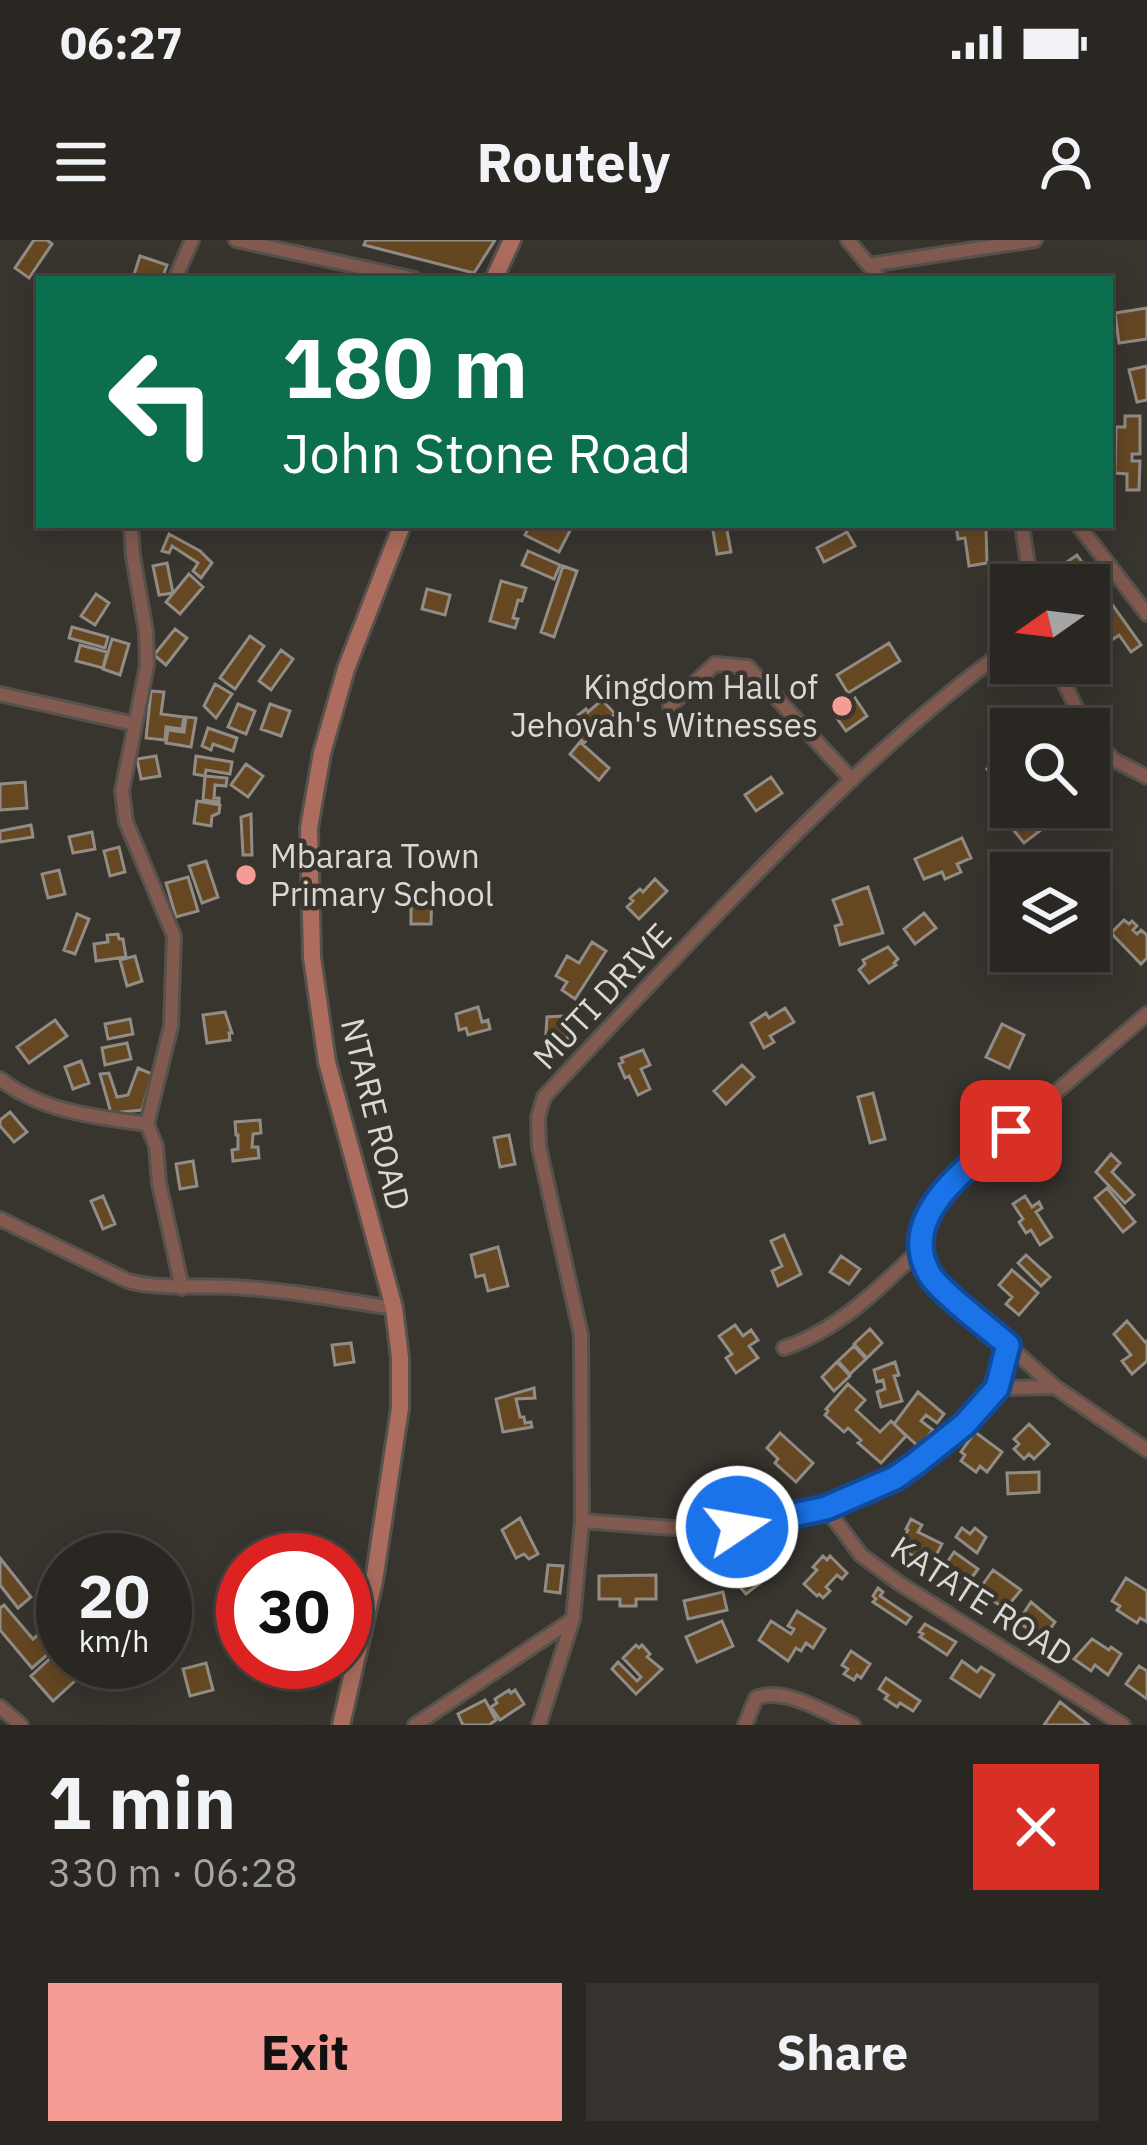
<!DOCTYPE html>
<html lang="en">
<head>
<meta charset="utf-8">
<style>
  :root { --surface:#2a2722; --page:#36332f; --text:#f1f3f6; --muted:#a5a5a5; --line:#464440; --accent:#f59c96 }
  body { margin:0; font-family:"IBM Plex Sans",sans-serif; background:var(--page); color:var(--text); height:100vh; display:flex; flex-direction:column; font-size:45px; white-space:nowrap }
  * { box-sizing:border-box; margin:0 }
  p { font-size:39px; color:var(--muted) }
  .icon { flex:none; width:66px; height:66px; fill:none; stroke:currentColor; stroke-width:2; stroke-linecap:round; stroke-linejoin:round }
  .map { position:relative; height:1485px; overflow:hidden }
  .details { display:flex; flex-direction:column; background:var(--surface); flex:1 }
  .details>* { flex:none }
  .guide { position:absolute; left:36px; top:36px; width:1077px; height:252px; border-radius:0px; box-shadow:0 6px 30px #0003,0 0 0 3px var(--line); background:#0b6e4f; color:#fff; overflow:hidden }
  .needle { width:78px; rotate:256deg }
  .controls { position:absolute; left:990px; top:324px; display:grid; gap:24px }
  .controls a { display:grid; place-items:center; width:120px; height:120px; border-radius:0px; background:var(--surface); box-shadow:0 6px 30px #0003,0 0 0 3px var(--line); font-size:60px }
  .speed { position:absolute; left:36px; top:1293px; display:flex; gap:24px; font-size:60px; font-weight:700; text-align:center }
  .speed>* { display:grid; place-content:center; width:156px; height:156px; border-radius:50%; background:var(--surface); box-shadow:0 6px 30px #0003,0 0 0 3px var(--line); line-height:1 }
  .speed small { font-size:30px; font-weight:400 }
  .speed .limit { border:18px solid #d22; background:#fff; color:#111 }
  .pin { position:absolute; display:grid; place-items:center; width:102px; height:102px; color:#fff; margin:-51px; border-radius:24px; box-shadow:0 6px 18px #0006 }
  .me { position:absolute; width:132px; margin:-66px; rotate:78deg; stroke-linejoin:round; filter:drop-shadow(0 0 9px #0008) }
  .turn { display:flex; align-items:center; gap:42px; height:252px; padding:0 48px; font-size:54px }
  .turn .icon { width:156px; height:156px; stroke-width:2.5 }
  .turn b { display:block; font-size:84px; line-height:102px }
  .round { display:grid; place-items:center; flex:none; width:126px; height:126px; border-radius:0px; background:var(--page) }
  .head { display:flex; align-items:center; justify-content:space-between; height:204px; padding:0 48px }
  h1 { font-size:72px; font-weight:800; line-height:90px }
  .action { display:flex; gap:24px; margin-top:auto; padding:24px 48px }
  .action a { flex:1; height:138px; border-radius:0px; background:var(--accent); color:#111; font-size:48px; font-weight:800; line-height:138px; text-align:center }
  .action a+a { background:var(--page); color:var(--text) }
  .status { display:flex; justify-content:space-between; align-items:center; height:84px; padding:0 60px; background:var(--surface); direction:ltr }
  .status svg { height:33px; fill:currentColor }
  header { display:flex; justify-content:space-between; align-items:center; height:156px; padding:0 48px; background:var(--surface); font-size:54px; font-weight:800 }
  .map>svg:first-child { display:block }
  .building { fill:#654722; stroke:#928c86; stroke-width:3 }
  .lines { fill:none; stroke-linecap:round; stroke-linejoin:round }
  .street-casing { stroke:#55524c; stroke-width:18 }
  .secondary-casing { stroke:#55524c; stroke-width:22 }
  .street { stroke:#835a50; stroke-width:12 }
  .secondary { stroke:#ad6d5e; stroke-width:16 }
  .route-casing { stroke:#114b97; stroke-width:30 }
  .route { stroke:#1a73e8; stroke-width:21 }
  .poi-dot { fill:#f59c96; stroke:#38342e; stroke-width:4.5 }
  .labels { text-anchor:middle; stroke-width:9; stroke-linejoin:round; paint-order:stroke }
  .poi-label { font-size:33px; fill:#dbd8d4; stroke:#38342e; text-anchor:end }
  .street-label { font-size:33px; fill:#dbd8d4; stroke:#38342e }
</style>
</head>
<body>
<div class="status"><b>06:27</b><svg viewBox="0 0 49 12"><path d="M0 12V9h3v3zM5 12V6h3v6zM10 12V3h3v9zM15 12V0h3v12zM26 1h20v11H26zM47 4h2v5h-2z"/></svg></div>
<header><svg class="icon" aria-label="menu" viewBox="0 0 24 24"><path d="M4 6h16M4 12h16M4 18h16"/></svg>Routely<svg class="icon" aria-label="person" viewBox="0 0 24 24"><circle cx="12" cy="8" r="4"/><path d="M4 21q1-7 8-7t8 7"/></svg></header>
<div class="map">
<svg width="1147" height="1485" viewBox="0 0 1147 1485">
  <rect width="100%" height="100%" fill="#38342e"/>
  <path class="building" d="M34,0H47L52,4L29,38L15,28Z
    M366,0H495L474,33L364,5Z
    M140,16L167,25L162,39L133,38Z
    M1147,68V99L1119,103L1115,73Z
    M1147,126V160L1137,162L1129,130Z
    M1125,176H1140V214H1132V221H1140L1139,250H1127V234L1115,233L1116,187H1125Z
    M530,285H573L559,312L525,295Z
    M712,285H726L731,312L717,314Z
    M956,285H993L994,287L986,289L987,323L969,326L965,298L958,299Z
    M847,292L855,306L824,322L817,308Z
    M169,294L200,311L212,323L201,338L193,331L198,323L172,306L169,313L162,311Z
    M528,311L560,325L554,339L522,325Z
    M1077,315L1141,405L1131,412L1119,395L1098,410L1089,397V389L1101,381L1089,365V345H1075L1073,342L1069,345H1057L1049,334Z
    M167,323L173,353L159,355L153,326Z
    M563,326L577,331L554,397L541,392Z
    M189,334L203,347L180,374L166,362Z
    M501,341L526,348L522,361L518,360L513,378L518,379L515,388L490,381Z
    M427,349L450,355L445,375L422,369Z
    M96,354L109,363L95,385L81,376Z
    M72,387L108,397L105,408L69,398Z
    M175,389L187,398L166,425L154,415Z
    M250,396L264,406L235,449L220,438Z
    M112,399L129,404L120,435L103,429Z
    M889,403L900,421L848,453L837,435Z
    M80,405L107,412L103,428L76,421Z
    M281,410L293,419L271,450L259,441Z
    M215,444L232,454L216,478L204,466Z
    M151,451L164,452L161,474L184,477L182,489L166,487L165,500L146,498Z
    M855,458L867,476L846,491L834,474L840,469L845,475L852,470L848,464Z
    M602,460L615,474L584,503L571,489L577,484L573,479L586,469L588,472Z
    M238,464L255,471L246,494L228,487Z
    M270,464L290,471L281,496L261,489Z
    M186,477L196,478L191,507L166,503L168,490L184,492Z
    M208,488L237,498L233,511L213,504L211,510L202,506Z
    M580,502L609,528L599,540L570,514Z
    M1005,504L1009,509L1011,508V535L1001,544L987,529L995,521L991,516Z
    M156,516L160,536L141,539L137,519Z
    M196,516L232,522L230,534L206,530L205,536L194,534Z
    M246,524L263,536L248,557L231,545Z
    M205,536L227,538L226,546L215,545L214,558H219V562L203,560Z
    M771,537L782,553L756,571L745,555Z
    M25,542L27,568L0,570V544Z
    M197,561L220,565L219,573L212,576L211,586L194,583Z
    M1048,567H1071L1024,603L1003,577L1015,568L1026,583Z
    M251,574L252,615H243L241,577Z
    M31,585L33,597L0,602V591Z
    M92,592L95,609L73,613L69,597Z
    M962,598L971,618L957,624L961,632L945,639L942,632L924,639L915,619Z
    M119,607L125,632L110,636L104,611Z
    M206,621L218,657L202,663L189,626Z
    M59,630L65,654L48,658L42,634Z
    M188,637L198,671L176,677L166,643Z
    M655,639L667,651L639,679L627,667L633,661L630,658L640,649L643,652Z
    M868,647L883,693L840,705L835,686L842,684L833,660Z
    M411,650L432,651L431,684H411Z
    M924,673L936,688L915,704L904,689Z
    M77,674L89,679L75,714L64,710Z
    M1124,680L1129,684L1132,681L1137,686L1133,690L1137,694L1141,690L1147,695V718L1141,724L1111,693Z
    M118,694L119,699H123L126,717L96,721L94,704L108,702L107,695Z
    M592,702L606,711L575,759L562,750L567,742L556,736L567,716L579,723Z
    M888,707L898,719L894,723L896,725L869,743L859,730L865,724L863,720Z
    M135,716L142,741L127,746L120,720Z
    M478,767L482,782L488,780L490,789L468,795L466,788L459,790L456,774Z
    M785,768L794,782L770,796L774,802L764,808L751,783L766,773L769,778Z
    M225,772L232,793H229L230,800L207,803L203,775Z
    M562,776L563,786H567L568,802L564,803V810L549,811V808H545L547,777Z
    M130,779L133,794L108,799L105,784Z
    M55,780L67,796L29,823L17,807Z
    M1002,784L1024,795L1009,828L986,817Z
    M127,803L131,819L105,825L102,808Z
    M643,810L650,825L641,829L650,849L638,855L629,836L625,838L619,824L623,822L621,818Z
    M81,821L89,843L73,849L65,827Z
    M742,825L754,837L726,864L714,851Z
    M138,828L152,834L142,870L111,873L100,834L109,833L117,857L128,855Z
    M873,853L885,899L870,903L858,857Z
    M10,872L27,892L14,902L0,886V880Z
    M260,880L261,893L253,894L252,907H258L259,918L233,921L232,910L238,909V895H236L235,882Z
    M509,895L515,924L500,927L494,898Z
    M1111,914L1120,923L1112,932L1134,955L1125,963L1096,932Z
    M193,921L197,946L180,949L176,924Z
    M1107,948L1135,982L1123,992L1095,958Z
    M103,956L115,984L103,989L91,961Z
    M1025,956L1032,967L1039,962L1042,968L1036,972L1052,997L1040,1005L1031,990L1026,993L1019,982L1023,979L1013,964Z
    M784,995L801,1034L778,1046L772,1031L782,1026L771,1001Z
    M498,1007L508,1046L488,1051L484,1035L476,1037L471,1015Z
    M1026,1015L1050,1037L1041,1046L1018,1023Z
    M841,1016L860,1029L849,1044L830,1032Z
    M1012,1030L1038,1053L1019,1075L1006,1064L1012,1057L999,1045Z
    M1127,1081L1145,1102L1147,1101V1121L1132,1134L1122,1121L1131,1115L1114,1094Z
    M735,1085L743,1096L751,1090L758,1100L749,1106L758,1118L736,1133L726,1118L732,1114L719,1096Z
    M870,1089L882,1103L867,1118L854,1104Z
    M351,1103L354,1122L335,1125L332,1105Z
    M854,1106L866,1119L850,1134L838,1121Z
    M837,1122L850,1136L834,1151L822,1137Z
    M895,1122L899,1135L894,1136L902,1161L881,1167L877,1152L885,1149L883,1140L877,1142L874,1130Z
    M848,1144L865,1160L856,1170L880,1192L891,1181L906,1196L881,1223L858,1203L861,1200L848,1188L844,1192L825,1175L828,1171L826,1169Z
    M534,1148L535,1158L516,1159L520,1177H524L525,1183L531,1182L532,1187L503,1192L496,1159Z
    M918,1152L944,1174L937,1183L926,1175L921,1181L933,1190L919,1207L894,1184Z
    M1029,1184L1049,1204L1034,1219L1029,1214L1024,1219L1014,1209L1019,1204L1014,1199Z
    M975,1192L1002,1212L987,1232L980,1226L976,1232L961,1221L965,1215L961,1212Z
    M780,1193L813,1223L796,1242L775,1223L778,1219L767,1208Z
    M1039,1232V1252L1008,1254L1007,1233Z
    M520,1278L538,1314L529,1319L524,1314L516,1318L502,1290Z
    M911,1279L922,1285L918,1292L942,1304L933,1321L919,1314L917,1318L899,1308L908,1290L906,1289Z
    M962,1288L970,1294L975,1288L986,1297L977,1313L956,1297Z
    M954,1312L978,1329L967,1344L962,1340L953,1349L945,1343L949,1330L944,1327Z
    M823,1316L827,1320L830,1316L847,1333L842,1339L837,1335L826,1347L830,1351L823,1358L819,1354L817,1356L804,1344L817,1330L813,1327Z
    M0,1318L31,1357L18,1368L0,1345Z
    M759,1321L770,1335L746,1354L734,1340Z
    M548,1325L563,1326L560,1353L545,1351Z
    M993,1330L1021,1350L1005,1369L989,1358L992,1354L981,1347Z
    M656,1335V1359H636V1366H620V1359H599V1336Z
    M1126,1338L1147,1351V1382L1140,1378L1137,1383L1117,1370L1120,1366L1112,1361Z
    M878,1348L883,1352L880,1356L911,1377L906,1384L873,1362L876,1359L873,1356Z
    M723,1352L727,1370L688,1379L684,1361Z
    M1031,1362L1055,1382L1043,1399L1018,1382Z
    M4,1365L33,1399L60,1375L63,1378V1401L32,1428L0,1390V1368Z
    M797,1371L825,1389L813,1408L806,1403L801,1411L796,1408L788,1421L759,1400L771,1381L791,1394L794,1389L788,1386Z
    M722,1381L733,1406L697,1422L686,1397Z
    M925,1384L956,1402L947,1415L920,1397L923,1394L919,1392Z
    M1092,1399L1109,1410L1111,1407L1121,1414L1108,1435L1095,1425L1091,1431L1074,1419Z
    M636,1405L639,1408L642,1405L650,1414L647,1417L662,1429L636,1454L612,1429L618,1422L637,1441L641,1437L623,1418Z
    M851,1411L870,1424L861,1438L857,1435L854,1440L844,1434L848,1429L842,1425Z
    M55,1414L77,1439L53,1461L31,1436Z
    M962,1421L977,1432L981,1427L994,1435L980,1457L951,1438Z
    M206,1423L213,1450L190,1456L183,1429Z
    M1139,1426L1147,1431V1459L1126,1444Z
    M886,1438L920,1461L913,1471L900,1463L897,1467L885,1459L888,1455L879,1449Z
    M509,1450L511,1453L515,1450L524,1464L500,1480L491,1467L497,1463L495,1459Z
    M485,1460L496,1480L489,1485H463L458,1474Z
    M1060,1462L1089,1485H1044Z"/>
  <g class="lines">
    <defs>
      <path id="street" d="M236,0L415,39
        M848,0L880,39
        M869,25L1035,0
        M175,39L192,0
        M131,285L133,316L146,392L147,425L122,551L126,582L174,696L171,786L147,884L156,906L159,943L182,1048
        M1022,285L1031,345
        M1078,285L1147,374
        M1055,423L1086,489
        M0,454L135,484
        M670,466L715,424L748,427L852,540
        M1089,494L1114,520L1147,537
        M1147,774L941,951L926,981L920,1009L931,1037L1055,1147L1147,1210
        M0,839C42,872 97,877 147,884
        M0,979L128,1041C163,1050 197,1045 233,1047C287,1050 341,1060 394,1068
        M784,1108C838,1090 880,1048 920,1009
        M997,1148L1055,1147
        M826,1268L861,1315L899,1343L1123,1485
        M582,1281C631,1284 693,1293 740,1286C825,1274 913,1242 971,1177C979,1169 990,1159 996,1149C1003,1137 1005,1118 1008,1105
        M0,1467L21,1485
        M415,1485L572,1380
        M539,1485L573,1379L582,1281L581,1095L539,907L538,877L544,857C611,785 678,714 746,644C829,559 915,475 1011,406
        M745,1485L756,1458C784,1446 826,1473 853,1485"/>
      <path id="secondary" d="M494,39L512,0
        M341,1485L374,1341L400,1168V1118L394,1068L327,822L312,717L309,588L322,513L346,429L402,285"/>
    </defs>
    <use href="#street" class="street-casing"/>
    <use href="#secondary" class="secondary-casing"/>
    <use href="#street" class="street"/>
    <use href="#secondary" class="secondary"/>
  </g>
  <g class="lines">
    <defs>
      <path id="route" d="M737,1287L826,1268L895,1238L915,1224L965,1184L997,1148L1008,1105C990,1089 940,1052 930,1035C894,975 973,924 1011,891"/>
    </defs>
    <use href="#route" class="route-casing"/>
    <use href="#route" class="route"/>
  </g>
  <g class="poi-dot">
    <circle cx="842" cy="466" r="12"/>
    <circle cx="246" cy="635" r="12"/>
  </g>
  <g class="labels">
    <g class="poi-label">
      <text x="818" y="459">Kingdom Hall of<tspan x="818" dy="38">Jehovah's Witnesses</tspan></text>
      <text x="270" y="628" text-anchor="start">Mbarara Town<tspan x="270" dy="38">Primary School</tspan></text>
    </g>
    <g class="street-label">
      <text transform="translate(602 756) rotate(-47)" y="12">MUTI DRIVE</text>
      <text transform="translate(376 874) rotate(76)" y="12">NTARE ROAD</text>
      <text transform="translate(982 1361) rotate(33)" y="12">KATATE ROAD</text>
    </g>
  </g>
</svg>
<div class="controls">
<a><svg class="needle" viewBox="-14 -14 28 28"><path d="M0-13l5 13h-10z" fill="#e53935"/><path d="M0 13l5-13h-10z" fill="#a5a5a5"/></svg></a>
<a><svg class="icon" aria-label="search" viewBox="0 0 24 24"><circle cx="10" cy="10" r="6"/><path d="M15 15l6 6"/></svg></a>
<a><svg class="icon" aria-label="layers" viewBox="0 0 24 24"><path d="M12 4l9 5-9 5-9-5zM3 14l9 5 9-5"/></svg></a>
</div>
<div class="speed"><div>20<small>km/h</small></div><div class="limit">30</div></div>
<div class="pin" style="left:1011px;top:891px;background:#d93025"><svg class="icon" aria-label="arrive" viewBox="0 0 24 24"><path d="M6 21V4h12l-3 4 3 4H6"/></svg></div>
<svg class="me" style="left:737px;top:1287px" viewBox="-20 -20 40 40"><circle r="17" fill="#1a73e8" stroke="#fff" stroke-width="3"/><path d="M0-11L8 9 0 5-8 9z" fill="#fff"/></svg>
<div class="guide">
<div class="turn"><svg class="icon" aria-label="left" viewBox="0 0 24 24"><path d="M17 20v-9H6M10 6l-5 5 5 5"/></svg><div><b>180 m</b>John Stone Road</div></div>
</div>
</div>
<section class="details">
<div class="head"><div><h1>1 min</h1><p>330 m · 06:28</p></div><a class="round" style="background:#d93025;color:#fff"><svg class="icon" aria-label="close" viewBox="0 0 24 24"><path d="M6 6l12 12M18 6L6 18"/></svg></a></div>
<div class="action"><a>Exit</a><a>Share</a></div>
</section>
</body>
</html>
